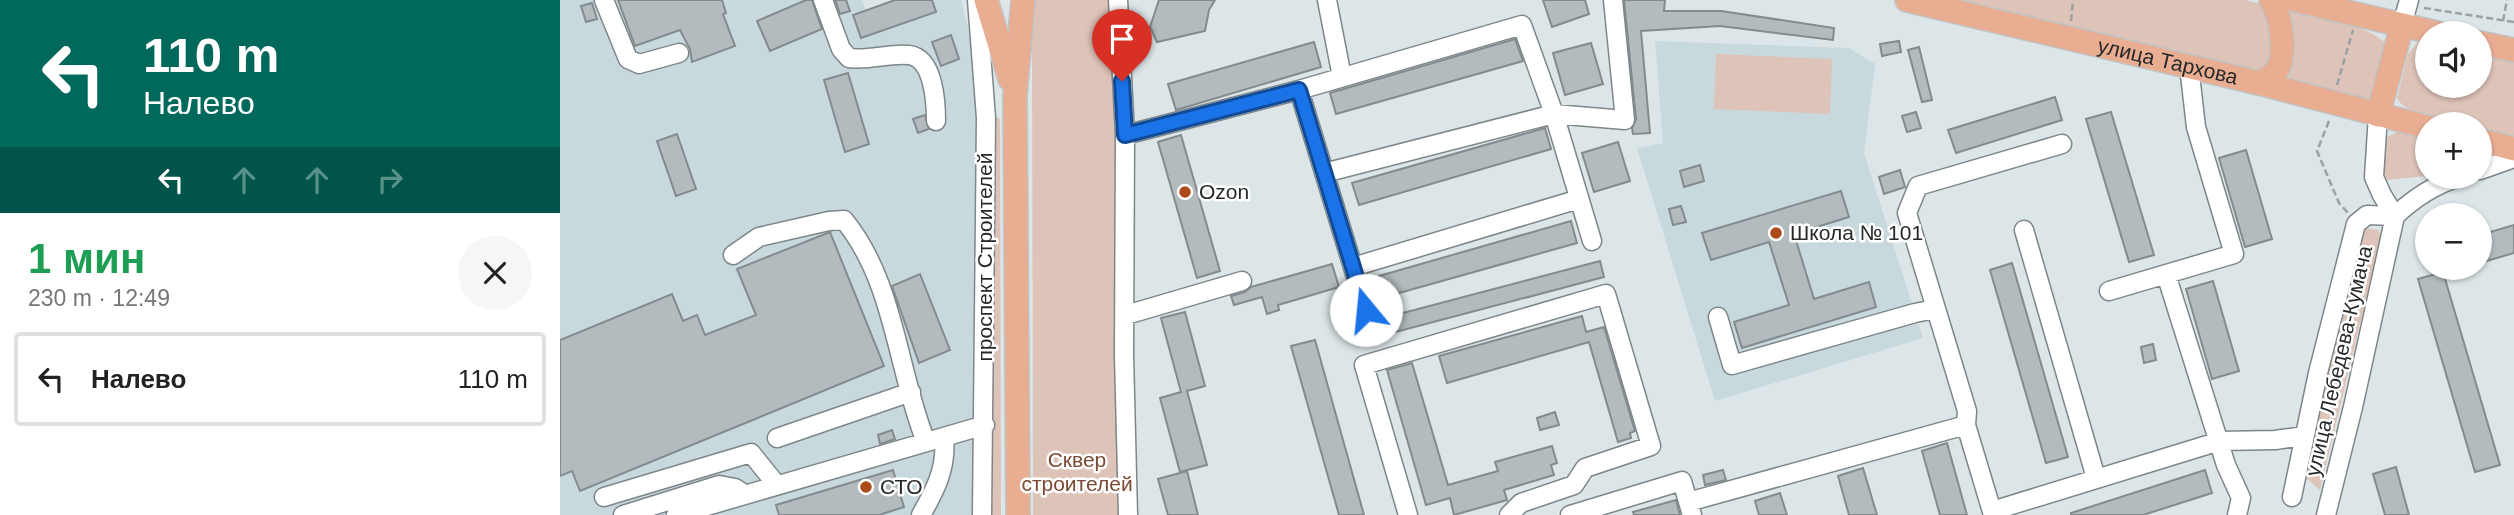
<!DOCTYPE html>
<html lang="ru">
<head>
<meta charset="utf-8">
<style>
  :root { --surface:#fff; --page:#f6f6f6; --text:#222; --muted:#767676; --line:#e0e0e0 }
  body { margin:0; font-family:Helvetica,sans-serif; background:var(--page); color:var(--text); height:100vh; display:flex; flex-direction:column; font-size:26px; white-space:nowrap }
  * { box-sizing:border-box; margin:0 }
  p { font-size:23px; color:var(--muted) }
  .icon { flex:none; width:38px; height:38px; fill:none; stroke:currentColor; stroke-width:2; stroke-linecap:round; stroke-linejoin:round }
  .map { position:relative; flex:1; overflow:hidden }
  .sheet { display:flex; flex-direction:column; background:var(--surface); width:560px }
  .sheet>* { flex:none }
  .top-card { background:#00695c; color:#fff; overflow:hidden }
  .controls { position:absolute; left:1855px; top:21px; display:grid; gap:14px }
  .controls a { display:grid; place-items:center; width:77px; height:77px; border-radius:50%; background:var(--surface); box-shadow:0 2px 5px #0004; font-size:35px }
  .pin { position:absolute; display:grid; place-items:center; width:60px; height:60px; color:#fff; margin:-72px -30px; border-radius:50% 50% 50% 0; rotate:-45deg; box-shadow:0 0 7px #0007 }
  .pin .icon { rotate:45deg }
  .me { position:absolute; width:77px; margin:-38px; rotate:343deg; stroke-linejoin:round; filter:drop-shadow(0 0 5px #0008) }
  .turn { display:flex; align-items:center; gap:24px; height:147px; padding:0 28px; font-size:32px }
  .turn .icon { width:91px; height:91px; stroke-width:2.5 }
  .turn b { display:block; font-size:49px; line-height:60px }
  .lanes { display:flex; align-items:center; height:66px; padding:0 28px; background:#0003; justify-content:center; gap:35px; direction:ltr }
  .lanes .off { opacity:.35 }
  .round { display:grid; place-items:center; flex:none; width:74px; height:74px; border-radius:37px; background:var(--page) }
  .overview { display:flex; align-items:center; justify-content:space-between; height:119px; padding:0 28px }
  h1 { font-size:42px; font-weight:600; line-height:52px; color:#1e9e55 }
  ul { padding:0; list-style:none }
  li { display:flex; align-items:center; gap:21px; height:94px; margin:0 14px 10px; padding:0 14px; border:4px solid var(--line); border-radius:7px }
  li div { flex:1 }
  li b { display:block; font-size:26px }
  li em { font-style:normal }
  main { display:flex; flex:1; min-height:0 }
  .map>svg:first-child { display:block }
  .built { fill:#c8d9de }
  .green { fill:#dec3b8 }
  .building { fill:#b3bbbe; stroke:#838b8e; stroke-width:2 }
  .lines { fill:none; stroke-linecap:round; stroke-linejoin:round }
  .minor-casing { stroke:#7d8688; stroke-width:21 }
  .major-casing { stroke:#c2c3c3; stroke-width:26 }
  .path { stroke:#9ba2a4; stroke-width:2.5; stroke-dasharray:7 3.5; stroke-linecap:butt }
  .minor { stroke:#fff; stroke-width:18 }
  .major { stroke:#e9ad92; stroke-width:23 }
  .route-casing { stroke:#114b97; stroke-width:18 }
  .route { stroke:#1a73e8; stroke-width:12 }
  .poi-dot { fill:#ae4a17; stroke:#fff; stroke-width:2.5 }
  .labels { text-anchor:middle; stroke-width:5; stroke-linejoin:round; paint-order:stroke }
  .street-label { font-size:21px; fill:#26292a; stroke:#fff }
  .poi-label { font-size:21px; fill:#26292a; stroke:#fff; text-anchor:start }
  .park-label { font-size:21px; fill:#7b4934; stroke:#fff }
</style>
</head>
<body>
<main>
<section class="sheet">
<div class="top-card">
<div class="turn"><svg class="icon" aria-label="left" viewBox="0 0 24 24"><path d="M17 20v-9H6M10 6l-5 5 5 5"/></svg><div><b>110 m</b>Налево</div></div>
<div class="lanes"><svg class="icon" aria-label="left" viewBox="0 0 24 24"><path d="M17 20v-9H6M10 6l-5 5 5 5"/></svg><svg class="icon off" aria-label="ahead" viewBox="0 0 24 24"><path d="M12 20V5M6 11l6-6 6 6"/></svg><svg class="icon off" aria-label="ahead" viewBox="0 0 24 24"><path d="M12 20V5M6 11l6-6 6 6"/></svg><svg class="icon off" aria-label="right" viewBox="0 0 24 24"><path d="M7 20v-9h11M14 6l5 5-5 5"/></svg></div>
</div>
<div class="overview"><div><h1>1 мин</h1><p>230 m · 12:49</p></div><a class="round"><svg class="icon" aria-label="close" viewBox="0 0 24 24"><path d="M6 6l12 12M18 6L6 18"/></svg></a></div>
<ul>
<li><svg class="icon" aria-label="left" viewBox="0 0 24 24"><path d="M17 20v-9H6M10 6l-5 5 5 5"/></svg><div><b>Налево</b></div><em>110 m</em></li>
</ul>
</section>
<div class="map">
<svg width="1954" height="515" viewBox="0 0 1954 515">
  <rect width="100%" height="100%" fill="#dce5e8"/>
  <path class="built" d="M0,0H302L308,15L357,0H401L415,56L418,94L417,515H0Z
    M1095,41L1289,48L1315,64L1304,153L1363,338L1155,401L1077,148L1103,143Z"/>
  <path class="green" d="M476,0H550L557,136L560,515H473L472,13Z
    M1393,0H1685L1705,5L1718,51L1704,70L1693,71Z
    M1730,12C1761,19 1808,22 1829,47L1813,97L1803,100L1733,84L1725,70L1724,13Z
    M1867,40V86H1920V51L1954,59V138L1920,129V124C1902,124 1843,115 1837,98L1848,54L1858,42Z
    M1156,54L1272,59L1270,114L1154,109Z
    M436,117L440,119L441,515H431V118Z
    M1837,132L1853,135L1867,141V176L1827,180L1821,177L1818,166L1825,138Z
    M1804,228L1818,230L1821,236L1760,490L1744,476L1799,230Z"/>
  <path class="building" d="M58,0H162L166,13L163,14L175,46L132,62L130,49L120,30L75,46Z
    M246,0H252L262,29L210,51L197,21Z
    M275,0H286L290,11L280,14Z
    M335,0H372L376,12L301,38L293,15Z
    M599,0H655L649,10L645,31L597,42L590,27Z
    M983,0H1025L1029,14L992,27Z
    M1064,0H1105L1104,11H1161L1274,28L1273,40L1160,26L1081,31L1090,133L1073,134L1072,128L1076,119Z
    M32,3L37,19L26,22L21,6Z
    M391,35L399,59L381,66L372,42Z
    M955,39L963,61L776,114L770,93Z
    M1339,41L1341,52L1322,56L1320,44Z
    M754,42L761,67L616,110L608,84Z
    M1031,43L1043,84L1005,95L993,53Z
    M1359,47L1372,100L1362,102L1348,50Z
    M288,73L309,144L285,152L264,80Z
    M1495,97L1502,120L1396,153L1388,130Z
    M1356,112L1361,128L1347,132L1342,116Z
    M1551,112L1594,255L1569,262L1526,119Z
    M365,115L369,129L358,133L353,119Z
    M985,128L991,149L799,205L792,183Z
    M117,134L136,189L116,196L97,141Z
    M621,135L660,271L637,278L598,142Z
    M1058,142L1070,181L1034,192L1022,153Z
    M1686,150L1712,239L1685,247L1659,158Z
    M1140,165L1144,181L1124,187L1120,171Z
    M1340,170L1345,187L1324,194L1319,177Z
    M1281,191L1289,217L1234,234L1254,299L1309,282L1316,307L1182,348L1174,322L1229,305L1209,242L1151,260L1142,233Z
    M1121,206L1126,222L1113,225L1109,209Z
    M1011,221L1017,243L825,297L819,276Z
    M1954,225V253L1920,263V235Z
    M270,232L324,366L20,491L12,471L0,476V340L112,294L123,321L137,315L145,335L196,315L177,269Z
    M1040,261L1044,277L809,339L805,323Z
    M1452,263L1508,457L1486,463L1430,270Z
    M772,264L779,287L718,305L719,310L707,314L702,297L674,305L671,296L685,292L691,287Z
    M1883,272L1940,465L1915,472L1858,279Z
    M360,274L390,350L359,363L332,286Z
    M1653,281L1679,371L1652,379L1626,289Z
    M625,312L645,386L627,391L647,465L620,472L600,398L621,392L601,318Z
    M1022,316L1026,332L1044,327L1075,431L1070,433L1071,438L1058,442L1029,342L887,383L879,356Z
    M755,340L804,515H779L731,346Z
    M1593,344L1596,360L1584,363L1581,347Z
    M852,363L888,485L938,471L935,462L992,446L997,463L991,465L994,475L944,490L947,500L894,515L890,498L866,505L827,370Z
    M995,412L999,425L980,430L977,418Z
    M332,430L335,439L320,444L318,435Z
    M1387,443L1407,515H1380L1362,451Z
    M1836,467L1849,515H1825L1813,474Z
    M1303,468L1317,515H1289L1278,476Z
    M333,470L344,507L319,515H219L216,505Z
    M1163,470L1166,480L1145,485L1143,475Z
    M1645,470L1652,493L1583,515H1511V513Z
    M627,471L638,515H608L598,479Z
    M1220,493L1227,515H1199L1195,501Z
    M1116,500L1120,515H1074L1073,512Z"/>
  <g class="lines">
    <defs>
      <path id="minor" d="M44,0L68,59L79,64L119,53
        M263,0L281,49L289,58C309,61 329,53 349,55C374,58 376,103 376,121
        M417,0L426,118L422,515
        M558,0L565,135L564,355L568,515
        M767,0L782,77
        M1842,25L1849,0
        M739,90L806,310
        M1818,115L1814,177L1822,195L1835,216
        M565,135L739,90L962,25L994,114L1032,241
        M1920,170L1954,158
        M764,173L994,114L1065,120L1053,0
        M1464,230L1536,478
        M173,255L199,237L269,221L284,220C335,282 337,370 366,442
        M793,267L1019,199
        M1606,274L1666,465L1681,498L1677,515
        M1549,291L1674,254L1636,127L1629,66
        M566,315L682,281
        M1158,317L1172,365L1355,313L1375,309
        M217,438L351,392
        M44,497L191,453L216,484
        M1732,497L1758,373L1796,224L1807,215L1835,216
        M1128,502L1406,425
        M1432,511L1660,441L1715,440L1744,436
        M63,515L159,485L175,488L184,494
        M116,515L425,425
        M361,515C376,489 387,467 384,437
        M848,515L804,365L1046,294L1091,446L1025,468L1014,485L961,503L949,515
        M1010,515L1122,481L1132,515
        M1433,515L1406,425L1407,411L1347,213L1358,186L1502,144
        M1766,515L1793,407L1835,216C1854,198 1874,185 1899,177"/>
      <g id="major">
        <path d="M426,0L450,79"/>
        <path id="s1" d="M1347,0L1699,83L1867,127"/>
        <path d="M1735,0L1877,33"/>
        <path d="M1920,43L1954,50"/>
        <path d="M1699,83C1706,80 1713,76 1717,70C1727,53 1721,16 1711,0"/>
        <path d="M1818,115L1842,25"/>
        <path d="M1920,140L1954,149"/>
        <path d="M458,515L455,96L463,0"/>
      </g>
    </defs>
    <use href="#minor" class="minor-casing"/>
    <use href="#major" class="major-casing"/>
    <path class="path" d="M1864,8L1954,22
      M1511,21L1513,0
      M1943,21L1947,0
      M1777,85L1793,30
      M1769,121L1757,151L1779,203L1788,213"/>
    <use href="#minor" class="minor"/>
    <use href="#major" class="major"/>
  </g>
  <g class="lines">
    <defs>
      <path id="route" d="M562,81L565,135L739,90L806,310"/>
    </defs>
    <use href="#route" class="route-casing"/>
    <use href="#route" class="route"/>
  </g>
  <g class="poi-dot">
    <circle cx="625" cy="192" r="7"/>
    <circle cx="1216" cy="233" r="7"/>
    <circle cx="306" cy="487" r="7"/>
  </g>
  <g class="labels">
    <g class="street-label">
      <text dy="7" stroke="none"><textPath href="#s1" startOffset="268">улица Тархова</textPath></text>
      <text transform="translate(425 257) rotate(-90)" y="7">проспект Строителей</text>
      <text transform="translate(1779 361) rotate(-77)" y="7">улица Лебедева-Кумача</text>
    </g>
    <g class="poi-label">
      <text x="639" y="199">Ozon</text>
      <text x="1230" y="240">Школа № 101</text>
      <text x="320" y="494">СТО</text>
    </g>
    <g class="park-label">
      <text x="517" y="467">Cквер<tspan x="517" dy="24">cтроителей</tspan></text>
    </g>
  </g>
</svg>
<div class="controls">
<a><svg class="icon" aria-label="sound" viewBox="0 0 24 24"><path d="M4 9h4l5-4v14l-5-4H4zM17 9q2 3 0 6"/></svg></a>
<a>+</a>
<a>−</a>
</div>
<div class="pin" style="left:562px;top:81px;background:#d93025"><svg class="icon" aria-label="arrive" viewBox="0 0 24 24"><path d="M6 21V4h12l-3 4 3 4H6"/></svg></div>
<svg class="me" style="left:806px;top:310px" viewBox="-20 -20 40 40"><circle r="19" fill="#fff"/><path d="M0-13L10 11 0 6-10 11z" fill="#1a73e8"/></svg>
</div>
</main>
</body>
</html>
